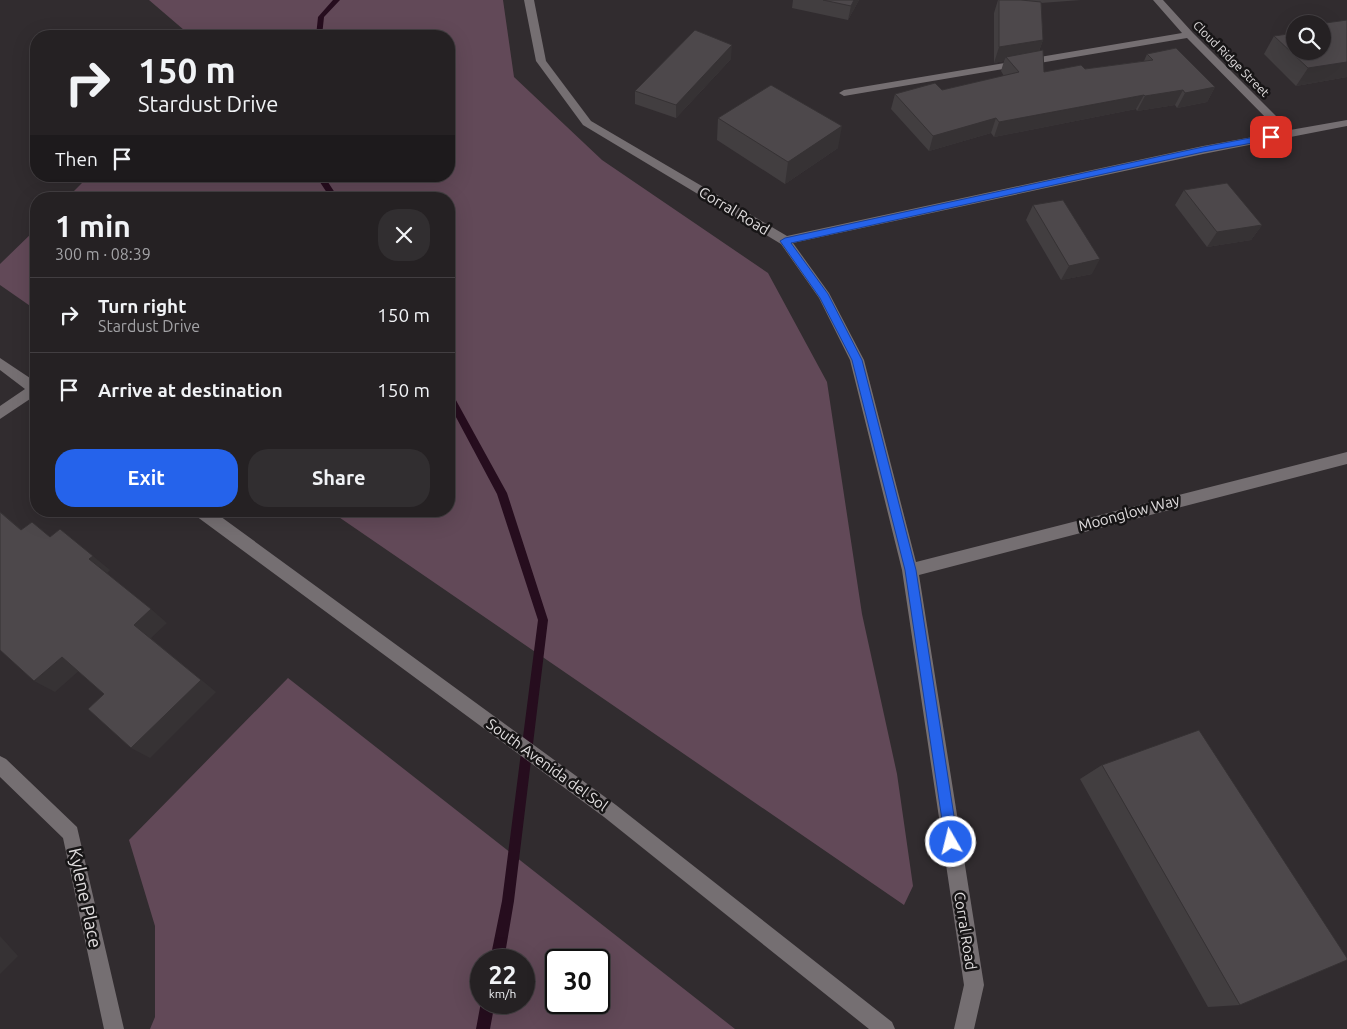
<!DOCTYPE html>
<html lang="en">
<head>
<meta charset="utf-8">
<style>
  :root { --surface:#252123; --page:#312e30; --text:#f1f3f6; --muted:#a3a3a6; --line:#423e41; --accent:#2563eb }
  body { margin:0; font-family:Ubuntu,sans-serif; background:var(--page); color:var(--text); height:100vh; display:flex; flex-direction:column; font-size:19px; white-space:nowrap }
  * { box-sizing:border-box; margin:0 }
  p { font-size:16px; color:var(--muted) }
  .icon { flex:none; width:28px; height:28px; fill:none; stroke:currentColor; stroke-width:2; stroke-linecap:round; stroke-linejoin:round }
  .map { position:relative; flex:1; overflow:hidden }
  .panel { position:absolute; left:30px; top:192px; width:425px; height:325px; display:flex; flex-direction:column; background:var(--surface); border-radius:20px; box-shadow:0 5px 20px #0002,0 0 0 1px var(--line) }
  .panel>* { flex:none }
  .banner { position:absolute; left:30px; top:30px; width:425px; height:152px; border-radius:20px; box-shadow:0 5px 20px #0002,0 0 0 1px var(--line); background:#252123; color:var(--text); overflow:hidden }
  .controls { position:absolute; left:1286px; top:15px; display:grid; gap:10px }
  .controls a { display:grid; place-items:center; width:45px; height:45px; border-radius:50%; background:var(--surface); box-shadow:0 5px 20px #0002,0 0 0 1px var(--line); font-size:25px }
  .speed { position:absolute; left:470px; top:949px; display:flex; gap:10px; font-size:25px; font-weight:700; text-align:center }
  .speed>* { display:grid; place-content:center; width:65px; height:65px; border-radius:50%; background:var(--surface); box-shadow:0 5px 20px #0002,0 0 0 1px var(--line); line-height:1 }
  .speed small { font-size:12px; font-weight:400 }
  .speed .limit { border:2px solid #111; border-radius:8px; background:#fff; color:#111 }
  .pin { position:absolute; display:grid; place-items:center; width:42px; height:42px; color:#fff; margin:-21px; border-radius:10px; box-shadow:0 2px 8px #0006 }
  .me { position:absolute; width:55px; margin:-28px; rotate:352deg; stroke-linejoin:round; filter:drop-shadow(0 0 4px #0008) }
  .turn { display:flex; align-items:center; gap:18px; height:105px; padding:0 25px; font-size:22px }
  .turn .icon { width:65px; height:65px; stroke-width:2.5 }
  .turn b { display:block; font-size:35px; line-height:42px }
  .then { display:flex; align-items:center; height:48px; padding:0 25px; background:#0003; gap:10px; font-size:19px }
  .round { display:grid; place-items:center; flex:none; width:52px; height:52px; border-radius:20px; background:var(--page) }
  .summary { display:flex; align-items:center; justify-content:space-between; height:85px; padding:0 25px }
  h1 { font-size:30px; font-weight:600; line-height:38px }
  .action { display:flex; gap:10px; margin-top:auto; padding:10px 25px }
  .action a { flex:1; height:58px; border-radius:20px; background:var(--accent); color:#fff; font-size:20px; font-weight:600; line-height:58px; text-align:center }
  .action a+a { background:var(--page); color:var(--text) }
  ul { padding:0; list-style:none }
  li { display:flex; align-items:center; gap:15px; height:75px; padding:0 25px; border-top:1px solid var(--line) }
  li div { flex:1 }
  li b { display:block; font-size:19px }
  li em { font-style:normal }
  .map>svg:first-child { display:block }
  .green { fill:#624958; fill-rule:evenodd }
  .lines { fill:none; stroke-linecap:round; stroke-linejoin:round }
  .stream { fill:#260d1e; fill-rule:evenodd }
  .minor { fill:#756f72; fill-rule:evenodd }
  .wall { fill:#423e40 }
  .shaded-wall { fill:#363234 }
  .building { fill:#4d484b; stroke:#363234 }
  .route { fill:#2563eb; stroke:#184099 }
  .labels { text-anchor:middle; stroke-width:5; stroke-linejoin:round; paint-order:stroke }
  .far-street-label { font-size:12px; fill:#e1dedf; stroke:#171516 }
  .street-label { font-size:15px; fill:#e1dedf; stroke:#171516 }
  .near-street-label { font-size:18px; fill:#e1dedf; stroke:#171516 }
</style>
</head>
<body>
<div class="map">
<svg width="1347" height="1029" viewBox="0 0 1347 1029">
  <rect width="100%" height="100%" fill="#312c2f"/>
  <path class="green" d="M149,0H503L514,77L602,160L768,273L827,382L862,614L897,774L913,886L904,905L330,511H449V199H66L89,176H449V36H191Z
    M36,229V310L0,285V264Z
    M288,678L735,1029H150L155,1017V926L129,840ZM481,960H524V1002H481ZM556,960H599V1002H556Z"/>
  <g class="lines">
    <path class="stream" d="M333,0H340L324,17L322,36H316L318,17Z
      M316,176H324L339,199H331Z
      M449,392L452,393L507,493L548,620L514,901L504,960H490L502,901L538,620L497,494L449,404Z
      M481,1002H495L490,1029H476Z"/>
    <path class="minor" d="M524,0H534L546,61L591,121L787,236L1203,146L1280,132L1187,38L844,96L839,93L844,90L1182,33L1153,0H1163L1193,33L1290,130L1347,120V126L1203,154L793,243L829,293L864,360L916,562L1347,452V464L919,575L984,985L974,1029H954L964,985L902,570L850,360L819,298L781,244L583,125L536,61Z
      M0,358L36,382V395L0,419V406L25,389L0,370Z
      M194,511H213L616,805L892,1022L895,1029H869L604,817L196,516Z
      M0,756L6,759L77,827L124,1029H104L63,838L0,777Z"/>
  </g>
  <path class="wall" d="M793,0H859L848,20L792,8Z
    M998,0H1081L1041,3L1043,40L1039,51L1044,72L1085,69L1144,61L1147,54L1215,87L1207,102L1177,108L1175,105L1137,111L1136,109L994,137L991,133L929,151L891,109L895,94L942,90L1004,76L1001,71L1004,61L994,63V13Z
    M1347,20V77L1296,86L1264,54L1274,36L1322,51V24Z
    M731,59L676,118L635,104V91Z
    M718,118L838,148L785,184L717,140Z
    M1184,190L1262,225L1251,240L1207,247L1175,205Z
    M1033,205L1092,274L1061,280L1026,220Z
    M1102,765L1240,1005L1208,1007L1080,779Z"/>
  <path class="shaded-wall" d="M854,0H859L848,20L851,6Z
    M1043,40L1037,56L1006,57L1004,61L994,63L999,47Z
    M732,45L731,59L676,118V105Z
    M1347,62V77L1296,86L1308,68Z
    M1215,87L1207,102L1177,108L1185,93Z
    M1183,90L1175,105L1137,111L1145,96Z
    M1144,95L1136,109L994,137L999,122Z
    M996,118L991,133L929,151L933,136Z
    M842,126L838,148L785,184L788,162Z
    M1262,225L1251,240L1207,247L1217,232Z
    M1100,259L1092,274L1061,280L1069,266Z
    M0,511L40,545L21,530L0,512Z
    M93,556L110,570L107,573L89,559Z
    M151,609L167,623L151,638L216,692L150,758L131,748L134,625Z
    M62,657L81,669L55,692L34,681Z
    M0,936L18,956L0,974Z"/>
  <path class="building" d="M823,0H854L851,6Z
    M999,0H1021L1041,2L1043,40L999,47Z
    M1347,20V62L1308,68L1274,36L1295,33V51H1322V29L1324,28L1322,27V24H1318Z
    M695,30L732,45L676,105L635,91Z
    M1176,48L1215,87L1185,93L1183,90L1145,96L1144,95L999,122L996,118L933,136L895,94L935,83L942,90L1019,72L1006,57L1043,50L1044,72L1081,65L1085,69L1153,60L1147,54Z
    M771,85L842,126L788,162L718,118Z
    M1227,183L1262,225L1217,232L1184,190Z
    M1063,200L1100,259L1069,266L1033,205Z
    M0,512L21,530L32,522L50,537L60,529L93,556L89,559L151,609L134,625L201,680L131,748L88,709L104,694L62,657L34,681L0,650Z
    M1199,730L1347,958V960L1240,1005L1102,765Z"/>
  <path class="route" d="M1271,134L1275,137L1274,139L1203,152L791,243L828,294L862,360L916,570L958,842L956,847L951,849L946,847L905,570L852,360L820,298L780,241L785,238L1203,147Z"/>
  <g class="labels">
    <g class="far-street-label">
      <text transform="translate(1231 59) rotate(45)" y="4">Cloud Ridge Street</text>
    </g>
    <g class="street-label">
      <text transform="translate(734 211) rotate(31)" y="5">Corral Road</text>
      <text transform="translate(1129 513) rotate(-15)" y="5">Moonglow Way</text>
      <text transform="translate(547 765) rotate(36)" y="5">South Avenida del Sol</text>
      <text transform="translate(965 931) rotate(81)" y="5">Corral Road</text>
    </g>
    <g class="near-street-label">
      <text transform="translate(85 898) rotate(78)" y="6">Kylene Place</text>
    </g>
  </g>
</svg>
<div class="controls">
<a><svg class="icon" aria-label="search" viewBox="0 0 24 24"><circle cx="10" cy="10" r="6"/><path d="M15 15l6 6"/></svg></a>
</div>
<div class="speed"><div>22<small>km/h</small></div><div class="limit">30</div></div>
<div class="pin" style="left:1271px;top:137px;background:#d93025"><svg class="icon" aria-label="arrive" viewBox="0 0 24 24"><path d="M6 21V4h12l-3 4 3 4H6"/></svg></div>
<svg class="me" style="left:951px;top:842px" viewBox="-20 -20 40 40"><circle r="17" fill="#2563eb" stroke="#fff" stroke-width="3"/><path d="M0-11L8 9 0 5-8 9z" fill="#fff"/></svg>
<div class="banner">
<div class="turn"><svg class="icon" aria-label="right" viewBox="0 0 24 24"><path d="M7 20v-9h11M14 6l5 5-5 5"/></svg><div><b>150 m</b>Stardust Drive</div></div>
<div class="then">Then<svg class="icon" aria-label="arrive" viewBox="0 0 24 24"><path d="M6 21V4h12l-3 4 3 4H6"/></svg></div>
</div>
<section class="panel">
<div class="summary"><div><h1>1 min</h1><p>300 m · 08:39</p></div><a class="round"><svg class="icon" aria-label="close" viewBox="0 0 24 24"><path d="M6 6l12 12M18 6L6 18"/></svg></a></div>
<ul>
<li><svg class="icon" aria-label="right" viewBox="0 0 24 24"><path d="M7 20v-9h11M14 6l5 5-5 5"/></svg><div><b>Turn right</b><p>Stardust Drive</p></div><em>150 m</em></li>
<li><svg class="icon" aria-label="arrive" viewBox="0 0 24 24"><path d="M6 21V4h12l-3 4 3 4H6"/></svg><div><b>Arrive at destination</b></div><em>150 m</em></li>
</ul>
<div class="action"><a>Exit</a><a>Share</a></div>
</section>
</div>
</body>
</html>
